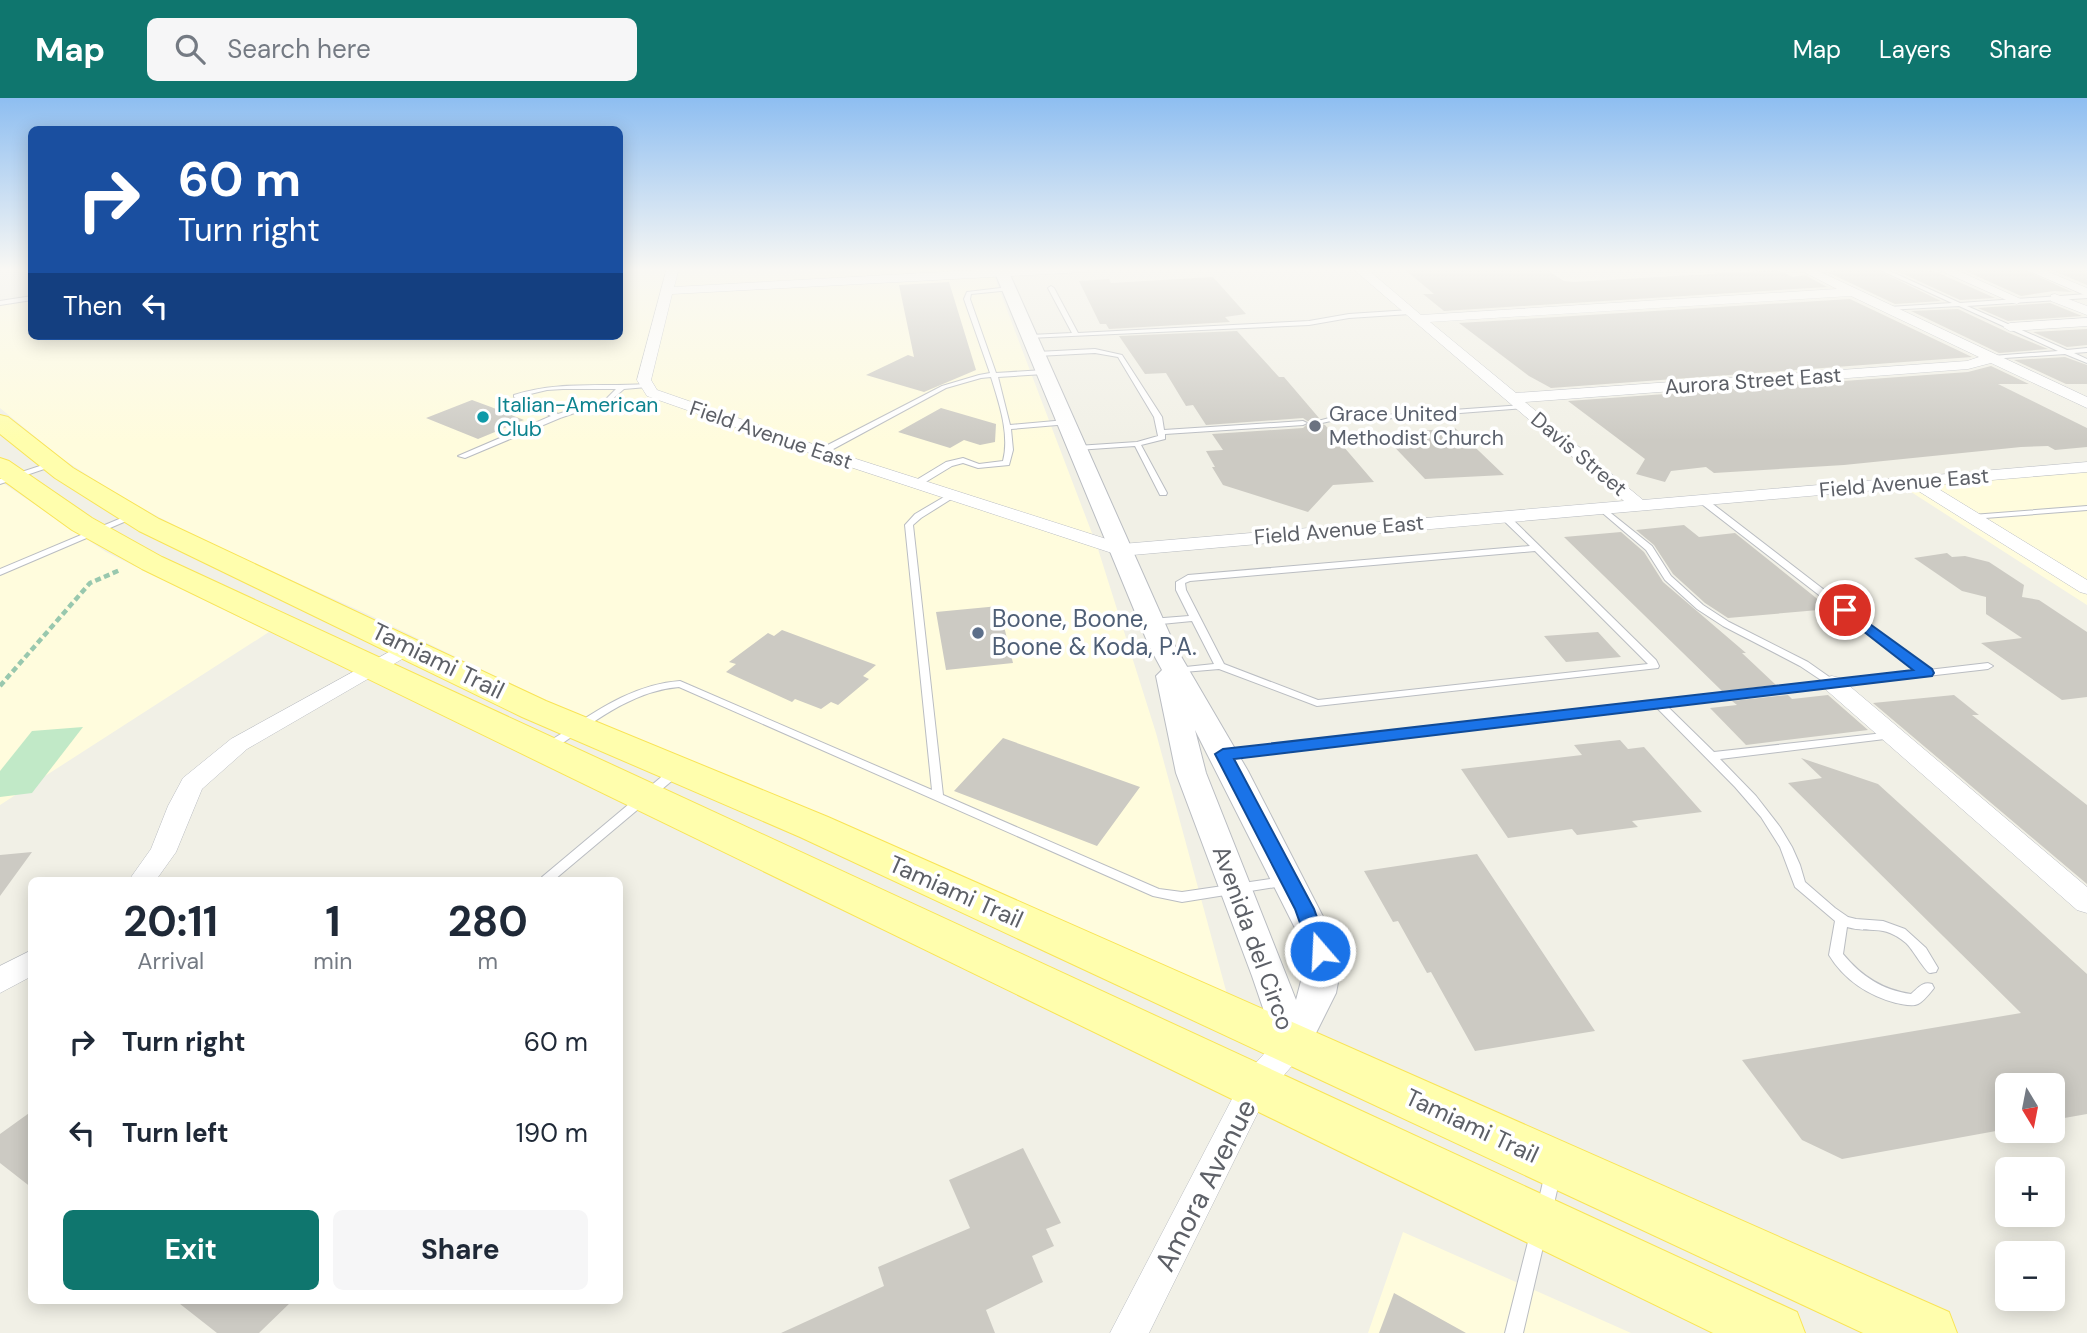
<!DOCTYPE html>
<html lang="en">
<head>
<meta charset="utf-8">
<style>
  :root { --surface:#fff; --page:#f6f6f7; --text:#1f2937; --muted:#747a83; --accent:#0f766e }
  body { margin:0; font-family:"DM Sans",sans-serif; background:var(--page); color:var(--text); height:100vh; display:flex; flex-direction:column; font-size:26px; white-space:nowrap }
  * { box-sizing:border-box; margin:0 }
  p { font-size:23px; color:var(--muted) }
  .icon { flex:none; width:38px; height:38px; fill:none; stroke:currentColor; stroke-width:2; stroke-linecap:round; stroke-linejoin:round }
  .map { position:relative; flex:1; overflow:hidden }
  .sheet { position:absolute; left:28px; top:779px; width:595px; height:427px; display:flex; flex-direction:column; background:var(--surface); border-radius:10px; box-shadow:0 4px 18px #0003 }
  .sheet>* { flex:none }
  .guide { position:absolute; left:28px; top:28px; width:595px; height:214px; border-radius:10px; box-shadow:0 4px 18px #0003; background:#1a4fa0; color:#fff; overflow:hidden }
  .needle { width:46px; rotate:170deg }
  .buttons { position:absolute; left:1995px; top:975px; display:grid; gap:14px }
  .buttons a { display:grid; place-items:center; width:70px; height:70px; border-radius:10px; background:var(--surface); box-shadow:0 4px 18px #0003; font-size:35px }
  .pin { position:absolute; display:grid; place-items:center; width:60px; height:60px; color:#fff; margin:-30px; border:4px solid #fff; border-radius:50%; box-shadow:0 2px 7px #0007 }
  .me { position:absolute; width:77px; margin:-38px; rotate:341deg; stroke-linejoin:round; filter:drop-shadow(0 0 5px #0008) }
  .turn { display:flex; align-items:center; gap:24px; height:147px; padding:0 35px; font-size:32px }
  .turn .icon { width:91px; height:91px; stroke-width:2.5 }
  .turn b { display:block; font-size:49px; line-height:60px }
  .then { display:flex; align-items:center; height:66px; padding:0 35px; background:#0003; gap:14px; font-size:26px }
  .eta { display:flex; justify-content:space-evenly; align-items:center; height:119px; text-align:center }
  .eta b { font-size:42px; font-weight:700; line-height:49px }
  .primary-button { display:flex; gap:14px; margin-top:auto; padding:14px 35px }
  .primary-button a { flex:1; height:80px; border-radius:10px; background:var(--accent); color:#fff; font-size:28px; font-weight:700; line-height:80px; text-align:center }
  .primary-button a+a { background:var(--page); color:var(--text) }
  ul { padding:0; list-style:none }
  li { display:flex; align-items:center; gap:21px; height:91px; padding:0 35px }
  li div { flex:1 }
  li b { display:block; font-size:26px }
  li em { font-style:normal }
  header { display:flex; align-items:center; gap:42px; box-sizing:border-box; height:98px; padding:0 35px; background:var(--accent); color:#fff }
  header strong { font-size:33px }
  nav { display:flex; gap:38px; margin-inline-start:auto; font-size:24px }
  .search { width:490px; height:63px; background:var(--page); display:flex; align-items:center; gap:18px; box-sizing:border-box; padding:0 24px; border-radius:10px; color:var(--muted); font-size:26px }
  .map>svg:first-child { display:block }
  .commercial { fill:#fffcdd }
  .green { fill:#c1e9c7 }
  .building { fill:#cccac3 }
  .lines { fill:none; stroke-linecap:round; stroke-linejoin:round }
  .service-casing { stroke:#babdc2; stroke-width:2 }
  .minor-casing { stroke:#babdc2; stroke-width:1 }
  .tertiary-casing { stroke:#babdc2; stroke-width:2 }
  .primary-casing { stroke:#f9e456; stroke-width:2 }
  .path { stroke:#99c8ae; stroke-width:4.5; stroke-dasharray:6 3.5; stroke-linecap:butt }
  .service { fill:#fff; fill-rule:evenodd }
  .minor { fill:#fff; fill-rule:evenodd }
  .tertiary { fill:#fff; fill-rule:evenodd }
  .primary { fill:#fffead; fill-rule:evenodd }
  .route { fill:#1a73e8; stroke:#114b97; stroke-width:2 }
  .culture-dot { fill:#0f9aa8; stroke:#fff; stroke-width:2.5 }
  .worship-dot { fill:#6b7280; stroke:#fff; stroke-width:2.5 }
  .service-dot { fill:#5c6f8a; stroke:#fff; stroke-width:2.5 }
  .labels { text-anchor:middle; stroke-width:7; stroke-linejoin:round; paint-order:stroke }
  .far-street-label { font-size:21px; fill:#5d6067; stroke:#fff }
  .far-culture-label { font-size:21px; fill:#0d838f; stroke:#fff; text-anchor:start }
  .far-worship-label { font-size:21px; fill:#5b616d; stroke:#fff; text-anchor:start }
  .service-label { font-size:24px; fill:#4e5e75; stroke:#fff; text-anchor:start }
  .street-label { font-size:24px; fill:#5d6067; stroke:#fff }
  .near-street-label { font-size:28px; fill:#5d6067; stroke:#fff }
</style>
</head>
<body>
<header>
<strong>Map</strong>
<div class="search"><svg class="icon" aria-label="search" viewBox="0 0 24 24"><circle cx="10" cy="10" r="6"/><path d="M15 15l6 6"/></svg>Search here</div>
<nav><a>Map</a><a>Layers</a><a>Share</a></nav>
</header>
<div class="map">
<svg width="2087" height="1235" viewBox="0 0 2087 1235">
  <rect width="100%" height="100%" fill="#f1f0e6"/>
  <path class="commercial" d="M620,170H991L1098,451L1156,635L1228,900L823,718L545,602L365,515L202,442L123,400L61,360L0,310V206L31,199L32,238H620Z
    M2087,367V507L1894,383Z
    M0,383L106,454L269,534L0,707Z
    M1403,1134L1631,1235H1368Z"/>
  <path class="green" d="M83,629L32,695L0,699V673L32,633Z"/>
  <path class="building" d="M1403,170H1544L1564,183L1574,184L1778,172L1793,179L1805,177L1827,189L1444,213L1423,196H1434Z
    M1850,170H1873L1941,203L1895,206L1827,174Z
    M1890,170L1934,173L1995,200L1960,202Z
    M1970,170H2020L2072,194L2054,193L2021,198L1961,171Z
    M2047,170H2087V187Z
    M1213,179L1246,216L1225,219L1230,224L1109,231L1106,226H1100L1079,183L1109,181L1111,185Z
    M949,184L976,272L924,294L866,277L908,257L914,259L899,187Z
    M1850,201L1972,259L1551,290L1529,278L1459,225Z
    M2050,205L2082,218L2008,223L1978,210Z
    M1958,211L2009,235L2048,251L1999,255L1911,213Z
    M2087,231V247L2067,249L2033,234Z
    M1237,233L1279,279H1284L1319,320L1316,322L1317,325L1325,327L1374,384L1333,387L1308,414L1223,387L1212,369H1215L1206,353L1223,352L1212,336L1303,330L1309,324L1303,320L1206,327L1193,307L1186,308L1166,275L1145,276L1119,238Z
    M2065,259L2087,267V286H2066L2014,262Z
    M1991,268L2029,286H1998L2087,330V349L2055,352L2048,348L2021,349L1844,367L1714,375L1706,369L1671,373L1665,384L1636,376L1645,361L1568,303L1968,274Z
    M472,302L491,309L524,322L478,341L426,320Z
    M941,310L996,326L995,344L980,347L964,342L950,350L898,334Z
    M1455,330L1504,377L1425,381L1382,336Z
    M1684,427L1699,439L1735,435L1830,511L1728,520L1705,505L1673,476L1654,447L1636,432Z
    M1621,434L1644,454L1663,484L1746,555H1742L1776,587L1722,593L1564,439Z
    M1947,455L1952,459L1965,458L1989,464L2024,487L2022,499L2039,502L2087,534V599L2062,602L1981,545L2022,540L1986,516V499L1962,493L1914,460Z
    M999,508L1013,565L946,572L936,514Z
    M782,532L876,567L863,578L869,581L838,607L831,604L821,611L795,601L792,604L726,574L736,566L729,564L768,535L774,538Z
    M1598,534L1621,559L1566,564L1544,538Z
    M1788,597L1792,601L1828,597L1868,632L1746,647L1710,610L1737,607L1732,603Z
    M1954,597L1979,617H1972L2087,707V786L1873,605Z
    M1003,640L1140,689L1097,748L954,693Z
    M1620,642L1628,651L1644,649L1702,714L1632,723L1638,729L1577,737L1572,731L1508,740L1461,671L1582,657L1574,647Z
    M1801,660L1878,686L2087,876V1016L2053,1022V987H2007V1031L1842,1061L1802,1042L1742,962L2021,915L1788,685L1822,680Z
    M32,754L0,798V757Z
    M1477,756L1595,933L1475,953L1431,874L1427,875L1398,823L1393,824L1364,773Z
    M32,1013V1090L0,1065V1036Z
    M1023,1050L1061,1125L1046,1131L1054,1148L1032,1158L1043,1184L986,1212L995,1235H781L884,1188L878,1169L970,1130L949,1082Z
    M1394,1195L1466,1235H1379Z
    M175,1202H293L259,1235H217Z"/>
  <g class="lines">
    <defs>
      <path id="service" d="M1876,170H1883L1960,205L2087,196V200L1967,208L2067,252L2087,250V254L2074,255L2087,261V265L2065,256L1990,261V259L1992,258L2058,253L1959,208L1887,212L1886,211L1889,209L1952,205Z
        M1051,188L1054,190L1078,235L1309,223L1349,216L1410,212L1413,214L1410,216L1349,220L1309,227L1028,240V238L1030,237L1072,235L1048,190Z
        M1009,189L1012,191L1011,192L971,196L970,201L996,275L1044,272L1047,274L1044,276L998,279L1010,327L1066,322H1069V326L1011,331L1013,352L1009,367L978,370L963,365L952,368L919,388H913V384L946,364L963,360L979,366L1003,363C1010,336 999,305 991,279L981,280L946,290L824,356H818V352L942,288L979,277L990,275L964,201L967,194Z
        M32,198V202L0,207V203Z
        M1095,251L1122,257L1162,319L1164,332L1303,323L1307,325L1303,327L1165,336V341L1141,347L1167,395L1166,397H1160L1135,348L1077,352L1073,350L1077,348L1137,344L1158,338L1154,319L1118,259L1095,255L1037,258L1034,256L1037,254Z
        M645,286L647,287V289L624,291L610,303L560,320L465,360L458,358L551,318L514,299V297C557,283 600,289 645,286ZM563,291H616L606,301L558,316L522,298L547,292Z
        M1523,307L1526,309L1525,310L1369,322L1344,320L1322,325L1318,323L1344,316L1369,318Z
        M49,365L56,367L0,386V381Z
        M949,396H952L956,398L921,420L913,427L943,697L1159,791L1182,794L1284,779L1288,781L1290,784L1288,787L1182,804L1153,798L679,589C630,593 590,627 551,653L547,654L542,650C549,642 560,637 569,631C603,608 638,586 680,583L932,692L905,427L915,416Z
        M1699,400H1705L1928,572L1988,565L1993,568L1988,571L1667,608L1714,654L1893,634L1897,635L1898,637L1897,639L1893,640L1720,661L1756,698L1780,729L1792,749L1800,767L1805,784L1835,810L1848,819L1856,821L1883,823L1905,831L1926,850L1938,870L1936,874C1934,874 1932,875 1930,875C1926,875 1912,850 1906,845C1882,825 1871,836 1847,829L1843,856C1861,878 1882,892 1911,896C1918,890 1923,883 1932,886L1934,890C1930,895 1924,903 1918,906C1912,909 1903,906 1896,905C1869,898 1844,882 1829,857L1835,823L1795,789L1780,749L1761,719L1735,689L1656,609L1224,660L1219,656L1224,652L1824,584L1800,568L1723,528L1697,511L1665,482L1646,452L1599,412L1598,410L1602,408L1652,448L1671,478L1703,507L1729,524L1808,564L1835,583L1917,573L1699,404Z
        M2087,408V412L1972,421L1968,419L1972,417Z
        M131,416H134L138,418L0,477V471Z
        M1501,416H1507L1656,562L1659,568L1658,570L1317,608L1219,571L1172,575L1171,573L1176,570L1214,566L1192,523L1151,527L1146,524L1151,521L1189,518L1176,492V484L1188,477L1530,448L1501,420ZM1535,453L1648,566L1318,602L1224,566L1186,492L1185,485L1190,483Z
        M676,669L680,670L682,673L680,676L554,782H540L542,779L672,670Z
        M1553,1068L1559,1070L1561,1075L1553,1110L1551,1115L1545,1118L1539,1115L1537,1110L1545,1075L1547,1070Z
        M1538,1128L1544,1130L1546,1136L1523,1235H1505L1530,1136L1532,1130Z"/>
      <path id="minor" d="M667,170H679L674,189L1013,170H1091L1085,174L672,196L651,282L657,292L850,359L1122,446L1624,403L1352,170H1366L1421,217L1837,191L1796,170H1812L2087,299V310L1991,265L1968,271L1525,304L1643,402L2087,364V374L1932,387L2087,482V496L2080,494L1912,389L1121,458L838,365L647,298L637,282ZM1851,198L1979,259L1967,263L1516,295L1430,224Z
        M1935,170H1952L2023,202L2017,206L2013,205Z
        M2022,170H2039L2087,190V198Z
        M2055,196L2087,208V217L2051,203V197Z
        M2087,220V228L2010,233L2003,229L2010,225Z
        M409,543L416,545L420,549L416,553L247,651L202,691L176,754L156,782H129L151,751L168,708L183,680L231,641Z
        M1832,578L1840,580L2087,789V815L2077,812L1824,590L1821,585L1824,580Z
        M32,852V878L0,895V868Z
        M1292,933L1303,937L1307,946L1303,955L1266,998L1149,1235H1110L1244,978L1281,937Z"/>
      <path id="tertiary" d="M993,170H1007L1175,548L1248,673L1333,838L1341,868L1336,895L1305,957L1292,962L1279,957L1252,878L1176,675L1156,578L1162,572L1149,548ZM1195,632L1299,838L1305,868L1296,902L1206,675Z"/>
      <path id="primary" d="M0,317L8,319L73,370L159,421L546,603L828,719L1949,1214L1957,1235H1863L800,739L522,619L139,433L55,380L0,336Z
        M0,360L9,363L92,420L162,459L1797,1214L1805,1235H1713L142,471L72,432L0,380Z"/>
    </defs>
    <use href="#service" class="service-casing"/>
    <use href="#minor" class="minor-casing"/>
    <use href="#tertiary" class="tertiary-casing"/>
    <use href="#primary" class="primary-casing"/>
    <path class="path" d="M0,588L90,485L120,472"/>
    <use href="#service" class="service"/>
    <use href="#minor" class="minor"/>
    <use href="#tertiary" class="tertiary"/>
    <use href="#primary" class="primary"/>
  </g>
  <linearGradient id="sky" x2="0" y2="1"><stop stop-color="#8ebef1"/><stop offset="0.5" stop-color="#f9f8f4"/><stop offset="1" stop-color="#f9f8f4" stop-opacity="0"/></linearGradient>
  <rect width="2087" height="343" fill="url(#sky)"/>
  <path class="route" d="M1845,508L1932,571L1934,575L1932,578L1234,661L1314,811L1329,853L1327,859L1320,861L1312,859L1310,853L1295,811L1215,656L1223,651L1913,572L1840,515V509Z"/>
  <circle class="culture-dot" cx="483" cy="319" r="7"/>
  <circle class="worship-dot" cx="1315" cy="328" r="7"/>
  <circle class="service-dot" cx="978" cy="535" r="7"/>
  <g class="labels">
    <g class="far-street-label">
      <text transform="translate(1753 283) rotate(-4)" y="7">Aurora Street East</text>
      <text transform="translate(771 337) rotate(19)" y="7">Field Avenue East</text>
      <text transform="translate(1579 356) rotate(40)" y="7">Davis Street</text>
      <text transform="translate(1904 385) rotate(-5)" y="7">Field Avenue East</text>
      <text transform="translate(1339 432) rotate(-5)" y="7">Field Avenue East</text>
    </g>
    <g class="far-culture-label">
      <text x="497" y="314">Italian-American<tspan x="497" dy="24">Club</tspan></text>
    </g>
    <g class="far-worship-label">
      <text x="1329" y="323">Grace United<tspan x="1329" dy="24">Methodist Church</tspan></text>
    </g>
    <g class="service-label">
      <text x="992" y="529">Boone, Boone,<tspan x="992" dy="28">Boone &amp; Koda, P.A.</tspan></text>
    </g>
    <g class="street-label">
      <text transform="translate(438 563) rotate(26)" y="8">Tamiami Trail</text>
      <text transform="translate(956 794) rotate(24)" y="8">Tamiami Trail</text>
      <text transform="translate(1253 840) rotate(70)" y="8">Avenida del Circo</text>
      <text transform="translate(1472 1028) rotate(25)" y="8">Tamiami Trail</text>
    </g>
    <g class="near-street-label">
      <text transform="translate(1205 1087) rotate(-63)" y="10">Amora Avenue</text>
    </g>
  </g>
</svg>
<div class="buttons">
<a><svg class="needle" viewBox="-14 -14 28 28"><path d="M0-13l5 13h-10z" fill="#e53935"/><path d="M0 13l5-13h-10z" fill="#747a83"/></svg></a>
<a>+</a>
<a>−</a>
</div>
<div class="pin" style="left:1845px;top:512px;background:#d93025"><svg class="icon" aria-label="arrive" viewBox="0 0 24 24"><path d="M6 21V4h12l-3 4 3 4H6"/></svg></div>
<svg class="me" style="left:1320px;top:853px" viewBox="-20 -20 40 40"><circle r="17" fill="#1a73e8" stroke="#fff" stroke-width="3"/><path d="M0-11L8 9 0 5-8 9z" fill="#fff"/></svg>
<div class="guide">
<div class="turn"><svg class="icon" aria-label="right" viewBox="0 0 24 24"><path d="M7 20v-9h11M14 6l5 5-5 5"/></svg><div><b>60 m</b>Turn right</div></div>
<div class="then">Then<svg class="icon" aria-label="left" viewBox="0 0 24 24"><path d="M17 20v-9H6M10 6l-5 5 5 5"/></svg></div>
</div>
<section class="sheet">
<div class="eta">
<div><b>20:11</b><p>Arrival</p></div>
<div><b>1</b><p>min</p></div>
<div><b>280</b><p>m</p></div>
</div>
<ul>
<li><svg class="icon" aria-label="right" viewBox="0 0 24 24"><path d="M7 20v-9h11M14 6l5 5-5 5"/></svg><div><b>Turn right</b></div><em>60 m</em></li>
<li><svg class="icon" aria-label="left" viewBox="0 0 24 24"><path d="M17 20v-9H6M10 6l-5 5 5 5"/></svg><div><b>Turn left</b></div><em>190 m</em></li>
</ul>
<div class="primary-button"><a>Exit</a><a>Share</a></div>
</section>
</div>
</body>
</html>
